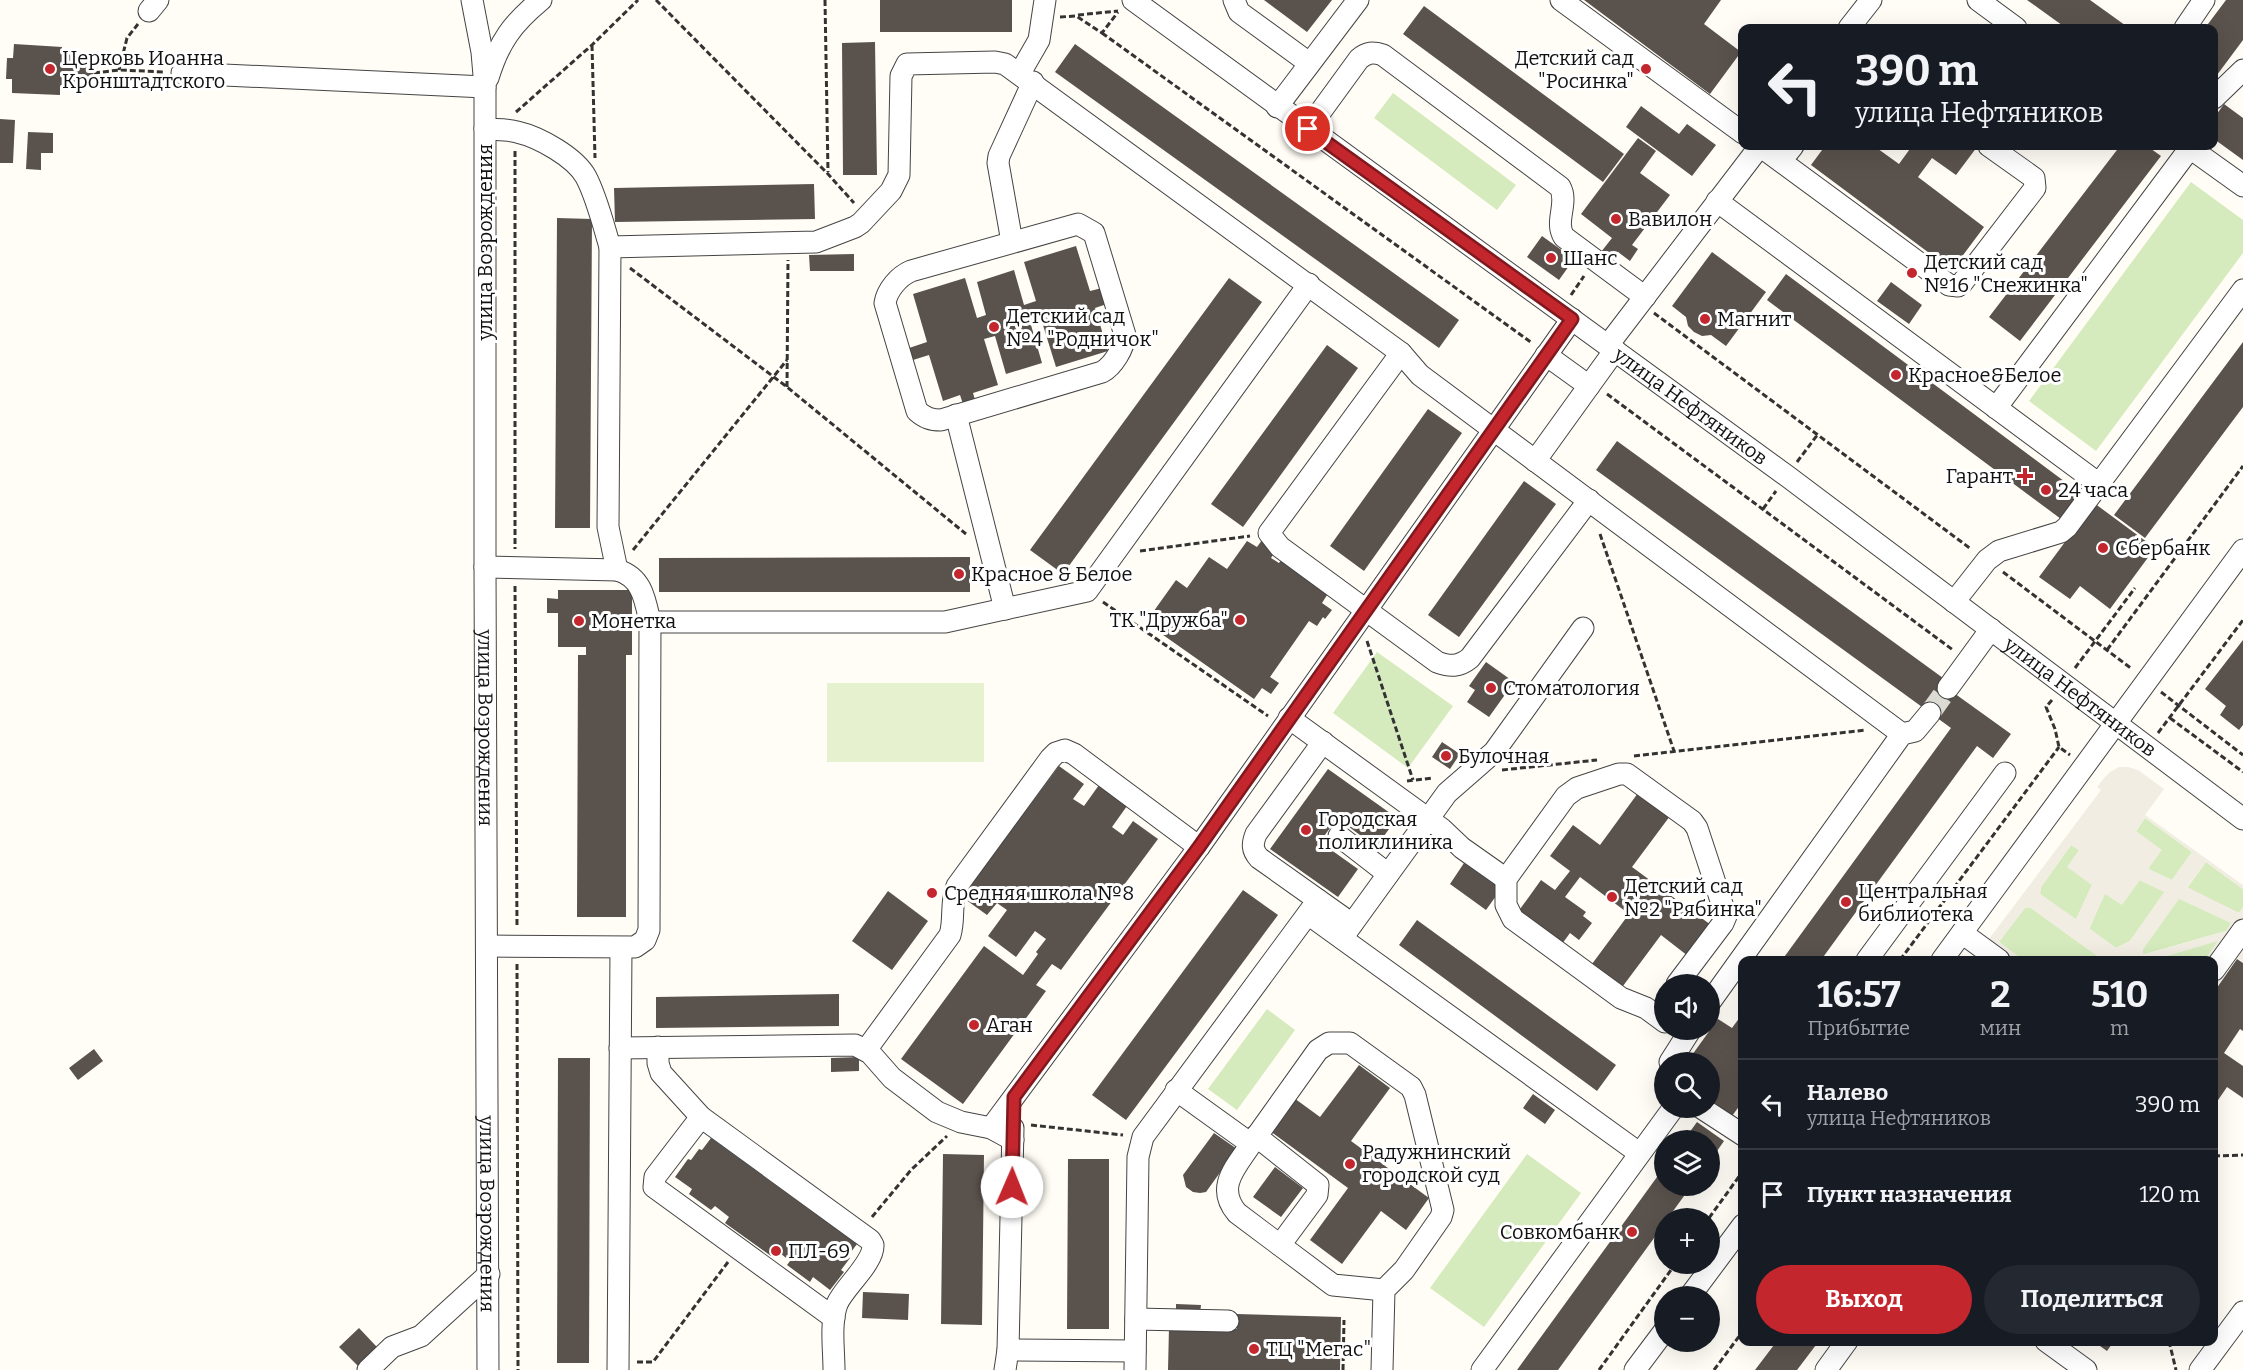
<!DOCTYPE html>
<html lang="ru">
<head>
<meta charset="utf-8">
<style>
  :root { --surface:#171b24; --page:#242831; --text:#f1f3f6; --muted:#9ea1a6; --line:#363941; --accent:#c4262e }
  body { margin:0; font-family:Bitter,serif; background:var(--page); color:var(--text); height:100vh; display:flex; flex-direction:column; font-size:22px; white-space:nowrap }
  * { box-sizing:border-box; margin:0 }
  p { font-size:20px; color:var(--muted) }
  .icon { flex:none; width:33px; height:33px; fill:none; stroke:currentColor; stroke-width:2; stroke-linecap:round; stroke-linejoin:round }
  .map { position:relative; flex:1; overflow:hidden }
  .sheet { position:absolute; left:1738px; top:956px; width:480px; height:390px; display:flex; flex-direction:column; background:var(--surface); border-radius:12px; box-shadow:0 6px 24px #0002 }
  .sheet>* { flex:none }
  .banner { position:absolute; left:1738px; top:24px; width:480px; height:126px; border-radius:12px; box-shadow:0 6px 24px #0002; background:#171b24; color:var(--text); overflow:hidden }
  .fabs { position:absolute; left:1654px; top:974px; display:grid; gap:12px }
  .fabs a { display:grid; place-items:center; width:66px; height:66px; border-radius:50%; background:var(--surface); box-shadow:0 6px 24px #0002; font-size:30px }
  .pin { position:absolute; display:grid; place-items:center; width:51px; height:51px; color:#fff; margin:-26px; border:3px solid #fff; border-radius:50%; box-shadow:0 2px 6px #0007 }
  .me { position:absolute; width:66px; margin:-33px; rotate:1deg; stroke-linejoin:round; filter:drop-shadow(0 0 4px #0008) }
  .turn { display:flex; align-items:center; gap:21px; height:126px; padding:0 18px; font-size:27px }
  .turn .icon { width:78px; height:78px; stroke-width:2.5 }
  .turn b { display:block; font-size:42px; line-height:51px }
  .eta { display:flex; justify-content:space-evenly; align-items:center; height:102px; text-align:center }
  .eta b { font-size:36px; font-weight:700; line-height:42px }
  .button { display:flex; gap:12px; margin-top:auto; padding:12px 18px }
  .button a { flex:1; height:69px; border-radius:36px; background:var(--accent); color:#fff; font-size:24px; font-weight:700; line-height:69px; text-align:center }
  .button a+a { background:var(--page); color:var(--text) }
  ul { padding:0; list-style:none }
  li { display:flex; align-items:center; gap:18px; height:90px; padding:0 18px; border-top:2px solid var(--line) }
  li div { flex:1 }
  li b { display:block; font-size:22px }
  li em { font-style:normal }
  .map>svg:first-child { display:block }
  .green { fill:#d5ebbd }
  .pitch { fill:#e6f2cf }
  .plaza { fill:#f1ede2; fill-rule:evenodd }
  .building { fill:#5a524d }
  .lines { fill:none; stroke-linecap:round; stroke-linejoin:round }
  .minor-tunnel { stroke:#dbdad3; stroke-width:21; stroke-dasharray:21 10; stroke-linecap:butt }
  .minor-casing { stroke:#444; stroke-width:23 }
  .path { stroke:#333; stroke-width:3; stroke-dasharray:6 3; stroke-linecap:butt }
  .minor { stroke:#fff; stroke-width:21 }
  .route-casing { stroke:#7f191e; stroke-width:15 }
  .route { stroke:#c4262e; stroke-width:10 }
  .poi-dot { fill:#c4262e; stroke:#fff; stroke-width:2 }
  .labels { text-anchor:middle; stroke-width:6; stroke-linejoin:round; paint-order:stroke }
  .poi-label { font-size:20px; fill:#111; stroke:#fff; text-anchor:start }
  .street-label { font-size:20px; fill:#111; stroke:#fff }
</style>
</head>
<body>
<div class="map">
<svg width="2243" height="1370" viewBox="0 0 2243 1370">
  <rect width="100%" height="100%" fill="#fffdf5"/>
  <path class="green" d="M1393,93L1516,185L1497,210L1374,118Z
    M2191,182L2243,220V253L2096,451L2029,401Z
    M1377,652L1453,706L1408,768L1333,713Z
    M2145,818L2192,852L2172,880L2148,869L2136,831Z
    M2071,845L2079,850L2092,885L2076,920L2040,894L2041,887Z
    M2206,862L2243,889V907L2239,913L2187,888Z
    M2140,880L2165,892L2130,941L2116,948L2089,929L2105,893Z
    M2179,898L2232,923L2226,931L2142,955L2143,949Z
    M2025,907L2031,908L2103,960H2023L1999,942Z
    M2219,940L2205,960H2153Z
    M1267,1009L1295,1030L1237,1110L1208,1089Z
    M1527,1154L1581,1193L1484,1327L1430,1288Z"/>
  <path class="pitch" d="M827,683H984V762H827Z"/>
  <path class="plaza" d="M2119,767H2128L2138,770L2164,789L2145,815L2243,885V889L2206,862L2187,887L2239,913L2243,907V962L2237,958L2214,990V960H2205L2218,941L2153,960H2103L2031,908L2026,907L1999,942L2023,960H2007L1993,949L1989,939L2101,790L2097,787L2104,778L2110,772ZM2145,818L2192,852L2172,880L2148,869L2162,850L2136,831ZM2071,845L2079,850L2067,867L2092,885L2076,919L2040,894L2041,887ZM2140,880L2164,892L2130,941L2116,948L2089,928L2105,894L2122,905ZM2179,899L2231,923L2226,931L2143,955V949Z"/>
  <path class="building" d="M880,0H1012V32H880Z
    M1264,0H1332L1307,32Z
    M1584,0H1721L1704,24L1741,52L1710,94Z
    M2027,0H2090L2129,28H2066Z
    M2226,0H2243V40L2214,79V28H2205Z
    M1424,6L1624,154L1603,182L1403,34Z
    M875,42L877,175H843L842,43Z
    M14,44L62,47V54L88,55L87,65L94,66L93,81L87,80L86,90L60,89V95L12,93V79H6L7,58H13Z
    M1075,44L1459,320L1439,348L1055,72Z
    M2224,104L2243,118V160L2214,139V118Z
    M1641,106L1679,134L1687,124L1716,145L1692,176L1626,127Z
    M0,119L15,120L13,163H0Z
    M28,132L53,133V153H41V170L26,169Z
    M1638,138L1656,151L1640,173L1670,195L1632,245L1638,249L1630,261L1618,252L1612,260L1601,252L1612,238L1581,214Z
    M1825,146H1874L1899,164L1912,146H1976L1977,147L1956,175L1932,158L1918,177L1984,227L1952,270L1811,165Z
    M2120,146H2147L2161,156L2020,341L1989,317Z
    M814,184L815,219L615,222L614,188Z
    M557,218L592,219L590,528H555Z
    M1542,236L1574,259L1559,280L1527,257Z
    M1076,246L1090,291L1102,288L1107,304L1095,308L1108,351L1056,367L1042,322L1031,325L1042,363L1006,374L995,336L984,339L998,385L973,393L976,403L964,407L960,395L943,401L929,355L913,360L909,348L927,342L913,294L965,278L977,318L986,315L977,282L1014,270L1024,305L1036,301L1024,262Z
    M1712,252L1766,292L1726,346L1711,335L1702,336L1694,332L1688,326L1686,317L1672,306Z
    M854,254V271H810L809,255Z
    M1786,274L2080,493L2061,519L1767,300Z
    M1229,278L1262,302L1063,574L1030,550Z
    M1891,282L1922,305L1909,324L1877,301Z
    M2243,342V407L2145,538L2114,515Z
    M1327,345L1358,368L1243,527L1211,504Z
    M1428,409L1462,433L1364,571L1330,546Z
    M1617,441L1943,678L1940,683L2011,734L1993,758L1977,746L1821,960H1782L1951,728L1596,470Z
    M1524,481L1556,504L1459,637L1428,615Z
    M2094,503L2155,548L2110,609L2080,586L2070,599L2039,577Z
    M1262,540L1276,550L1271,558L1279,563L1282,559L1329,592L1322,603L1332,610L1325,619L1323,617L1317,626L1309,621L1270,677L1279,683L1271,694L1262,688L1254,699L1156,630L1162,623L1151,615L1176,580L1187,588L1209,557L1227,569L1247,541L1257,547Z
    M970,557V592H659V558Z
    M558,590H632V655H626V917H577L578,655H586V647H558V613H547V598L558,599Z
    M2243,640V725L2239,730L2220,715L2226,706L2205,689Z
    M1486,662L1514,682L1489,717L1467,702L1475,690L1469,686Z
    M1442,742L1460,754L1450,769L1432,757Z
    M1059,766L1084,784L1073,799L1084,806L1099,785L1127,806L1112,827L1123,835L1133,821L1158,839L1061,970L1052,964L1036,985L1046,991L963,1104L901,1059L984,946L1023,975L1038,954L1036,952L1046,939L1035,931L1016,957L988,936L1007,910L997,903L987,915L962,897Z
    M1328,769L1397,818L1376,847L1337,818L1320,842L1358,869L1338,897L1270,849Z
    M1638,793L1670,816L1632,867L1711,925L1688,956L1661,935L1623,986L1592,964L1629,914L1580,877L1565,897L1586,912L1583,916L1592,923L1579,940L1570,933L1562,944L1518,912L1541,880L1555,890L1570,871L1550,856L1573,825L1600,845Z
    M1464,863L1501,889L1486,910L1450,884Z
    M1243,890L1278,915L1126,1120L1092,1095Z
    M888,891L928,921L892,970L852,941Z
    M1417,920L1616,1065L1597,1091L1399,945Z
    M2237,959L2243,963V1031L2240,1029L2224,1053L2243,1066V1098L2227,1087L2214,1106V992Z
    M839,994V1026L656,1028V997Z
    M1743,1013V1101L1732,1116L1710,1100V1062H1687L1718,1019L1732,1028Z
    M94,1049L103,1061L78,1080L69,1068Z
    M859,1057V1071L831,1072V1058Z
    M558,1058H590L589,1363H557Z
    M1359,1065L1390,1088L1351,1141L1429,1198L1406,1230L1381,1211L1342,1264L1310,1240L1348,1188L1270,1131L1294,1098L1320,1117Z
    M1533,1094L1555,1110L1545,1124L1523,1108Z
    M1697,1122L1724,1141L1710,1161V1140H1684Z
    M1214,1133L1237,1149L1206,1192L1200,1193L1193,1192L1186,1187L1183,1175Z
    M711,1138L857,1244L848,1256L850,1258L841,1270L844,1272L830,1290L813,1277L810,1282L787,1265L790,1261L776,1250L771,1256L725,1223L729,1217L715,1206L711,1210L689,1194L692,1189L675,1177L688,1159L691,1160L699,1149L702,1150Z
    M943,1154L984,1155L982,1325L941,1324Z
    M1068,1159H1109V1329H1067Z
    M1665,1166V1185H1692L1668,1218H1665V1223L1558,1370H1517Z
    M1275,1167L1303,1188L1281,1217L1253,1197Z
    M863,1292L909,1294L908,1320L862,1318Z
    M1176,1304L1201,1305L1200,1314L1176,1313Z
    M1237,1314L1341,1317L1340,1370H1168L1169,1327L1237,1329Z
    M359,1328L391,1362L383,1370H362L339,1347Z
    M1777,1341H1819L1797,1370H1755Z
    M2093,1341H2114L2107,1351Z"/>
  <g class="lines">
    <path class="minor-tunnel" d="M1930,713L1948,688"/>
    <defs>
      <g id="minor">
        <path id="s1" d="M472,0L482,52L485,87V567L488,1370"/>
        <path id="s2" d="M1133,0L1787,476L2243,819"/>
        <path d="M1234,0L1239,12L1309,63"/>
        <path d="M1561,0L1743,133"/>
        <path d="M1978,0L2016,28"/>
        <path d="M149,11L158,0"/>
        <path d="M1849,28L1871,0"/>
        <path d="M2185,28L2204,0"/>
        <path d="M182,73L485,87"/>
        <path d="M1020,73L1039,40L1045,0"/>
        <path d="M488,78C499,42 512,24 541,0"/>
        <path d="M2214,98L2243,70"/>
        <path d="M1277,107L1358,0"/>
        <path d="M485,129C496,130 507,129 517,132C539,137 575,157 586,177C597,198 603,224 610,247L816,242L855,227L861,223L891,191L899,175L901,76L907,64L995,62L1005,64L1401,353L1420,375L1902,734"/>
        <path d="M1308,129L1359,59C1367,52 1373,52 1383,55L1560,187C1569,203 1554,221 1564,237L1645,297"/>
        <path d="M1760,146L1949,285L1958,286L1962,283L2035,188L2034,178L1989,146"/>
        <path d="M1781,161L1793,146"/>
        <path d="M1717,201L2099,484"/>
        <path d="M1078,224L1094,233L1125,335C1124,348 1113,366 1102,372L941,420C931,420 925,418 917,411L885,303C887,290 899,276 911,271Z"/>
        <path d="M1012,242L998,163L999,156L1033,82"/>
        <path d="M610,247L608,527L617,570"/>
        <path d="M1608,345L1760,146"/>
        <path d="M1401,353L1269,533L1280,547L1437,662C1450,667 1459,667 1470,658L1589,500"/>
        <path d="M1589,386L1615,350"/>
        <path d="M1996,408L2190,148L2243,186"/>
        <path d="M956,415L1005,609"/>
        <path d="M1535,461L1589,386L1546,355"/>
        <path d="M485,567L617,570C642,577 645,599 650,622H945L1087,591L1309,284"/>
        <path d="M1954,602L1987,560L1999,551L2061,532L2067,527L2243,290"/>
        <path d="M1948,688L1991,629"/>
        <path d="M1289,718L1442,829L1462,848L1506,879"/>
        <path d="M1323,742L1256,834C1252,844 1252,850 1259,858L1352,924"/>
        <path d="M1339,836L1388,874"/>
        <path d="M1308,914L1639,1153"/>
        <path d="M1962,933L1999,960"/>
        <path d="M1342,938L1447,793L1494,752L1583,628"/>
        <path d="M487,946L635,947L645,940L649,930L650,622"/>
        <path d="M1867,960L2005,773"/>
        <path d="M1942,960L2243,550"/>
        <path d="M2214,970L2243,930"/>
        <path d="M1710,1002L1902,734L1915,731L1930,713"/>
        <path d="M1665,1022L1646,1008L1621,998L1513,919L1506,905V879L1566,796L1577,788L1619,774H1627L1692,821L1697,828L1726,916L1723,923L1677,984"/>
        <path d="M658,1047V1063L661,1073L701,1117L655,1177L654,1187L834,1318"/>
        <path d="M620,1048L855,1045L870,1053L892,1078L937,1112L961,1122L991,1128L1013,1140"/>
        <path d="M866,1050L950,935C955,919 950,902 957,886L1050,759L1056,753L1065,750L1074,754L1199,847"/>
        <path d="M1670,1062L1691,1029"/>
        <path d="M1176,1090L1251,1144C1236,1167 1215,1187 1237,1213L1333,1285L1384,1290"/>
        <path d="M1700,1107L1743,1135"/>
        <path d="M701,1117L870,1240L873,1245C874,1263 844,1287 837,1304C830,1324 834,1349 834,1370"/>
        <path d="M991,1128L1199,847L1572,319"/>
        <path d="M1256,1136L1318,1185L1317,1195L1280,1245"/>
        <path d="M1251,1144L1318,1050L1329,1043H1350L1411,1087L1415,1095L1443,1210L1441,1217L1404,1270L1384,1290L1382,1370"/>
        <path d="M1690,1296L1743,1225"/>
        <path d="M1136,1319L1228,1321"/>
        <path d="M2046,1341L2086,1370"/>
        <path d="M1008,1350L1135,1351"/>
        <path d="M368,1370L392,1347L421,1336L489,1274"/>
        <path d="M618,1370L621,948"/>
        <path d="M1005,1370L1008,1350L1013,1128"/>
        <path d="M1135,1370L1138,1157L1143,1137L1318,900"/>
        <path d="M1482,1370L1674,1107"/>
        <path d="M1635,1370L1665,1330"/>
        <path d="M1826,1370L1847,1341"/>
        <path d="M2200,1370L2243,1312"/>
      </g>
    </defs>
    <use href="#minor" class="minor-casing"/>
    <path class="path" d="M656,0L828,174L854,203
      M825,0L828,172
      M1078,15L1118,11
      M1060,17L1076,16L1102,33L1118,12
      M1102,33L1532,343
      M592,45L595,158
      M119,70L127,38L138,24
      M94,73L119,70L165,72
      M516,112L592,45L638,0
      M515,151V549
      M630,268L787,387L966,534
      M1571,295L1584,276
      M1654,313L1971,549
      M787,387L788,260
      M1607,394L1953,650
      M1797,462L1818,434
      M1763,509L1776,491
      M1600,534L1674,751
      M633,550L787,360
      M1140,551L1250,536
      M2003,572L2132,669
      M515,586L517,927
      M1103,602L1268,716
      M1367,641L1413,780
      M2107,650L2243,466
      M2075,668L2135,588
      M2161,692L2243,755
      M2052,700L2046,707L2055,729L2059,747L2070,755
      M2170,718L2243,772
      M2158,733L2243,620
      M1634,756L1866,730
      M1502,770L1597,760
      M1407,781L1433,778
      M1900,960L2059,747
      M517,964L518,1370
      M1031,1125L1123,1135
      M2214,1156L2243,1155
      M872,1217L911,1170L947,1136
      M1709,1218L1743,1171
      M2169,1341L2176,1370
      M637,1362H653L728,1262
      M1343,1370L1344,1320
      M1599,1370L1676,1263
      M1714,1370L1743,1331"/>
    <use href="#minor" class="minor"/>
  </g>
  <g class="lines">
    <defs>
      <path id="route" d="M1012,1187L1014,1097L1199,847L1572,319L1308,129"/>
    </defs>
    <use href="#route" class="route-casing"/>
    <use href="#route" class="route"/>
  </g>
  <g class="poi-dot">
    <circle cx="50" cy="69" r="6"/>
    <circle cx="1646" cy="69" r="6"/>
    <circle cx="1616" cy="219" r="6"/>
    <circle cx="1551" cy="258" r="6"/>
    <circle cx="1912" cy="273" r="6"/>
    <circle cx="1705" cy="319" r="6"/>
    <circle cx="994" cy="327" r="6"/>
    <circle cx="1896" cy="375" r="6"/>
    <path d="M2022 467h6v6h6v6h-6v6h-6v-6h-6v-6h6z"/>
    <circle cx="2046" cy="490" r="6"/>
    <circle cx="2103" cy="548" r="6"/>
    <circle cx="959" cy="574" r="6"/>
    <circle cx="1240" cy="620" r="6"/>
    <circle cx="579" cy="621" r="6"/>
    <circle cx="1491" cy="688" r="6"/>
    <circle cx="1446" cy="756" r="6"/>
    <circle cx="1306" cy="830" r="6"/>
    <circle cx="932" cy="893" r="6"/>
    <circle cx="1612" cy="897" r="6"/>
    <circle cx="1846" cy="902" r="6"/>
    <circle cx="974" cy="1025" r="6"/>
    <circle cx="1350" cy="1164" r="6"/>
    <circle cx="1632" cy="1232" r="6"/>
    <circle cx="776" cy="1251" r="6"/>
    <circle cx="1254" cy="1349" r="6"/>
  </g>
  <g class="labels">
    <g class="poi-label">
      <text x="62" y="65">Церковь Иоанна<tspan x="62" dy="23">Кронштадтского</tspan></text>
      <text x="1634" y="65" text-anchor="end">Детский сад<tspan x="1634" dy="23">"Росинка"</tspan></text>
      <text x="1628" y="226">Вавилон</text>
      <text x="1563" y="265">Шанс</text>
      <text x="1924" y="269">Детский сад<tspan x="1924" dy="23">№16 "Снежинка"</tspan></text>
      <text x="1006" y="323">Детский сад<tspan x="1006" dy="23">№4 "Родничок"</tspan></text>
      <text x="1717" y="326">Магнит</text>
      <text x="1908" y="382">Красное&amp;Белое</text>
      <text x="2013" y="483" text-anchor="end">Гарант</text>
      <text x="2058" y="497">24 часа</text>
      <text x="2115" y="555">Сбербанк</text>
      <text x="971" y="581">Красное &amp; Белое</text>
      <text x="1228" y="627" text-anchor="end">ТК "Дружба"</text>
      <text x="591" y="628">Монетка</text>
      <text x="1503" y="695">Стоматология</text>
      <text x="1458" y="763">Булочная</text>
      <text x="1318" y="826">Городская<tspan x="1318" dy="23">поликлиника</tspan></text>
      <text x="1624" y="893">Детский сад<tspan x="1624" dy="23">№2 "Рябинка"</tspan></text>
      <text x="1858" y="898">Центральная<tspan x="1858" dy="23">библиотека</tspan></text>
      <text x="944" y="900">Средняя школа №8</text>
      <text x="986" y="1032">Аган</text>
      <text x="1362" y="1159">Радужнинский<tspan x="1362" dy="23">городской суд</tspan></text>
      <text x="1620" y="1239" text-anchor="end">Совкомбанк</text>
      <text x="788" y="1258">ПЛ-69</text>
      <text x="1266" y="1356">ТЦ "Мегас"</text>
    </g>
    <g class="street-label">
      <text transform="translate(485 242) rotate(-90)" y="7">улица Возрождения</text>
      <text dy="7" stroke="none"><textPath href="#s2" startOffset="690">улица Нефтяников</textPath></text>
      <text dy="7" stroke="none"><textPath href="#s2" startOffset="1176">улица Нефтяников</textPath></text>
      <text dy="7" stroke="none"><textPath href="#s1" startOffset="729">улица Возрождения</textPath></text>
      <text dy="7" stroke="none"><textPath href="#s1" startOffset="1215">улица Возрождения</textPath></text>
    </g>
  </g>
</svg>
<div class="fabs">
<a><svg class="icon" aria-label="sound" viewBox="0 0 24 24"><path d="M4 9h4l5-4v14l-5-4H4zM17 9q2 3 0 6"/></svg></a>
<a><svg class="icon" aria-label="search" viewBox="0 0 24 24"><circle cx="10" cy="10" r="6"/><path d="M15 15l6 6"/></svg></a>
<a><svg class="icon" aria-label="layers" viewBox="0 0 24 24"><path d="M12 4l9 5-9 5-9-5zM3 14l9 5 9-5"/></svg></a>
<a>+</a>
<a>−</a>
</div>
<div class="pin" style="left:1308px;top:129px;background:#d93025"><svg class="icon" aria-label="arrive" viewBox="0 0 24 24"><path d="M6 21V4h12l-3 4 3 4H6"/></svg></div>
<svg class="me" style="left:1012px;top:1187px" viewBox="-20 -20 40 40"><circle r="19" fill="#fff"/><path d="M0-13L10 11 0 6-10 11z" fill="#c4262e"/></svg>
<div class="banner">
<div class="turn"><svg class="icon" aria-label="left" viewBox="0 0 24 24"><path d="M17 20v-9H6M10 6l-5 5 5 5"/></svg><div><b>390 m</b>улица Нефтяников</div></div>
</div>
<section class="sheet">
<div class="eta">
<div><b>16:57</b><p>Прибытие</p></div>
<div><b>2</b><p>мин</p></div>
<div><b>510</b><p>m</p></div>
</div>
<ul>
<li><svg class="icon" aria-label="left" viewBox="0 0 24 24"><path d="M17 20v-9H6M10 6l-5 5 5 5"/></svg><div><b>Налево</b><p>улица Нефтяников</p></div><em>390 m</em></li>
<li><svg class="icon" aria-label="arrive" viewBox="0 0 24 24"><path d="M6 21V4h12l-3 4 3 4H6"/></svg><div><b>Пункт назначения</b></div><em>120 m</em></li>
</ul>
<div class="button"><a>Выход</a><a>Поделиться</a></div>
</section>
</div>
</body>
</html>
